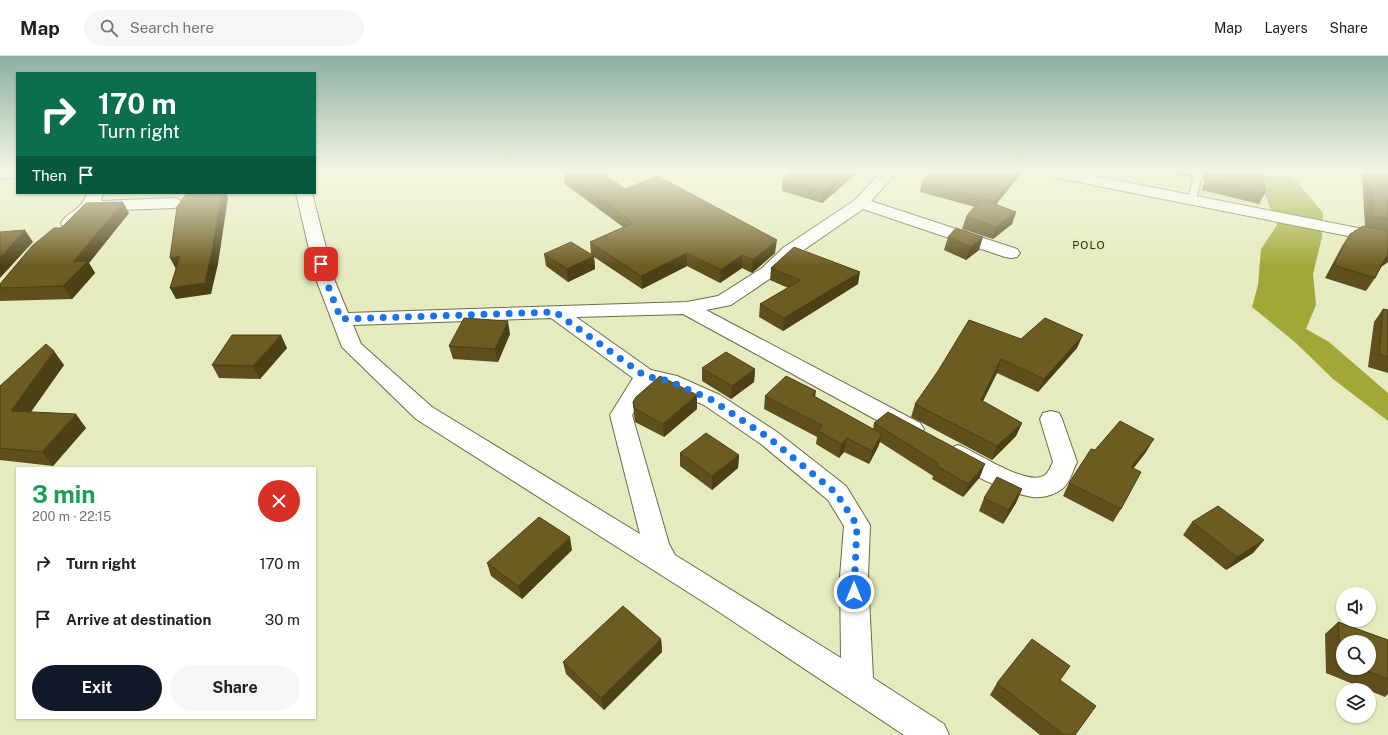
<!DOCTYPE html>
<html lang="en">
<head>
<meta charset="utf-8">
<style>
  :root { --surface:#fff; --page:#f6f6f6; --text:#202124; --muted:#757577; --line:#e0e0e0; --accent:#111827 }
  body { margin:0; font-family:"Public Sans",sans-serif; background:var(--page); color:var(--text); height:100vh; display:flex; flex-direction:column; font-size:15px; white-space:nowrap }
  * { box-sizing:border-box; margin:0 }
  p { font-size:13px; color:var(--muted) }
  .icon { flex:none; width:22px; height:22px; fill:none; stroke:currentColor; stroke-width:2; stroke-linecap:round; stroke-linejoin:round }
  .map { position:relative; flex:1; overflow:hidden }
  .sheet { position:absolute; left:16px; top:411px; width:300px; height:252px; display:flex; flex-direction:column; background:var(--surface); border-radius:0px; box-shadow:0 1px 3px #0004 }
  .sheet>* { flex:none }
  .top-card { position:absolute; left:16px; top:16px; width:300px; height:122px; border-radius:0px; box-shadow:0 1px 3px #0004; background:#0b6e4f; color:#fff; overflow:hidden }
  .buttons { position:absolute; left:1336px; top:531px; display:grid; gap:8px }
  .buttons a { display:grid; place-items:center; width:40px; height:40px; border-radius:50%; background:var(--surface); box-shadow:0 1px 3px #0004; font-size:20px }
  .pin { position:absolute; display:grid; place-items:center; width:34px; height:34px; color:#fff; margin:-17px; border-radius:8px; box-shadow:0 2px 6px #0006 }
  .me { position:absolute; width:44px; margin:-22px; rotate:0deg; stroke-linejoin:round; filter:drop-shadow(0 0 3px #0008) }
  .turn { display:flex; align-items:center; gap:14px; height:84px; padding:0 16px; font-size:18px }
  .turn .icon { width:52px; height:52px; stroke-width:2.5 }
  .turn b { display:block; font-size:28px; line-height:34px }
  .then { display:flex; align-items:center; height:38px; padding:0 16px; background:#0003; gap:8px; font-size:15px }
  .round { display:grid; place-items:center; flex:none; width:42px; height:42px; border-radius:21px; background:var(--page) }
  .summary { display:flex; align-items:center; justify-content:space-between; height:68px; padding:0 16px }
  h1 { font-size:24px; font-weight:700; line-height:30px; color:#1e9e55 }
  .primary-button { display:flex; gap:8px; margin-top:auto; padding:8px 16px }
  .primary-button a { flex:1; height:46px; border-radius:24px; background:var(--accent); color:#fff; font-size:16px; font-weight:700; line-height:46px; text-align:center }
  .primary-button a+a { background:var(--page); color:var(--text) }
  ul { padding:0; list-style:none }
  li { display:flex; align-items:center; gap:12px; height:56px; padding:0 16px }
  li div { flex:1 }
  li b { display:block; font-size:15px }
  li em { font-style:normal }
  header { display:flex; align-items:center; gap:24px; box-sizing:border-box; height:56px; padding:0 20px; background:var(--surface); border-bottom:1px solid var(--line) }
  header strong { font-size:19px }
  nav { display:flex; gap:22px; margin-inline-start:auto; font-size:14px }
  .search { width:280px; height:36px; background:var(--page); display:flex; align-items:center; gap:10px; box-sizing:border-box; padding:0 14px; border-radius:22px; color:var(--muted); font-size:15px }
  .map>svg:first-child { display:block }
  .built { fill:#d9dfab }
  .water { fill:#a2a838 }
  .lines { fill:none; stroke-linecap:round; stroke-linejoin:round }
  .lane-casing { stroke:#6a6e46; stroke-width:2 }
  .street-casing { stroke:#6a6e46; stroke-width:2 }
  .secondary-casing { stroke:#6a6e46; stroke-width:2 }
  .primary-casing { stroke:#6a6e46; stroke-width:2 }
  .lane { fill:#fff; fill-rule:evenodd }
  .street { fill:#fff; fill-rule:evenodd }
  .secondary { fill:#fff; fill-rule:evenodd }
  .primary { fill:#fff; fill-rule:evenodd }
  .wall { fill:#5e4f1c; fill-rule:evenodd }
  .shaded-wall { fill:#4c4017 }
  .building { fill:#6d5c21; stroke:#4c4017 }
  .route { stroke:#1a73e8; stroke-width:7; stroke-dasharray:0 12.6 }
  .labels { text-anchor:middle; stroke-width:4; stroke-linejoin:round; paint-order:stroke }
  .far-quarter-label { font-size:11px; letter-spacing:1px; fill:#2d2f07; stroke:#e6ebbf }
</style>
</head>
<body>
<header>
<strong>Map</strong>
<div class="search"><svg class="icon" aria-label="search" viewBox="0 0 24 24"><circle cx="10" cy="10" r="6"/><path d="M15 15l6 6"/></svg>Search here</div>
<nav><a>Map</a><a>Layers</a><a>Share</a></nav>
</header>
<div class="map">
<svg width="1388" height="679" viewBox="0 0 1388 679">
  <rect width="100%" height="100%" fill="#e6ebbf"/>
  <path class="built" d="M1086,115H1259L1258,122L1263,150Z"/>
  <path class="water" d="M1262,115H1288L1323,157L1322,181L1313,218L1316,249L1306,273L1329,286L1388,337V365L1333,323L1296,287L1252,251L1258,229L1261,193L1277,169L1260,126Z"/>
  <g class="lines">
    <defs>
      <path id="lane" d="M1195,115H1203L1196,144L1192,146L1188,144Z"/>
      <path id="street" d="M882,115H898L871,145L1017,193L1020,197L1017,201L1011,202L1005,201L863,153L795,200L774,220L731,249L706,254L920,367L924,373L920,379L912,381L904,379L683,258L576,261L651,314L677,320L720,339L777,376L846,430L870,469L868,521L873,622L944,668L949,679H904L713,552L416,363L342,291L316,223L296,137H312L334,223L348,257L687,246L718,240L762,212L783,192L855,144ZM551,262L633,322L610,359L640,478L432,351L361,288L353,269ZM651,328L663,331L704,349L761,388L828,444L844,470L840,521L841,602L675,499L669,488L632,359Z
        M87,137H103L101,145L174,142L180,144L182,147L180,150L174,152L95,155L75,171L69,172L63,171L61,167C70,153 81,156 87,137Z
        M1051,355L1059,357L1062,363L1077,406C1073,414 1070,427 1062,433C1054,439 1043,442 1033,441C1014,439 955,414 946,398L950,392L958,389C976,395 1028,432 1045,419C1049,416 1051,410 1053,406L1040,363L1043,357Z"/>
      <path id="secondary" d="M0,115H17V121L0,123Z"/>
      <path id="primary" d="M1040,115H1070L1388,178V188L1048,120L1043,118Z"/>
    </defs>
    <use href="#lane" class="lane-casing"/>
    <use href="#street" class="street-casing"/>
    <use href="#secondary" class="secondary-casing"/>
    <use href="#primary" class="primary-casing"/>
    <use href="#lane" class="lane"/>
    <use href="#street" class="street"/>
    <use href="#secondary" class="secondary"/>
    <use href="#primary" class="primary"/>
  </g>
  <path class="wall" d="M931,115H1023L996,148L1016,156L1012,168L993,183L962,173L966,161L975,151L920,136L922,125Z
    M1159,115H1195L1192,121Z
    M1204,115H1263L1265,137L1259,148L1202,134L1205,123H1203Z
    M1364,115H1388V206L1381,211L1375,222L1366,235L1325,222L1342,190L1350,178L1365,171L1362,118Z
    M564,116L625,133L775,197L752,217L742,212L720,227L687,210L642,233L594,201L595,213L568,226L546,210L544,198L591,199L590,186L623,171L565,128Z
    M856,118L822,147L782,135L783,123Z
    M129,157L89,207L95,217L72,243L0,245V228L61,172Z
    M948,181L979,194L966,204L944,194Z
    M771,212L858,228L783,275L759,261L760,248L788,232L770,224Z
    M1383,253L1388,254V317L1368,311L1374,266Z
    M510,278L498,306L453,303L449,290Z
    M1021,283L1077,292L1038,336L997,317L983,345L1022,367L1016,380L992,404L911,361L915,348Z
    M287,292L260,323L219,322L212,309Z
    M64,309L31,356L86,372L53,410L0,404V330Z
    M702,312L755,313L754,326L731,343L702,325Z
    M697,339V353L664,381L635,366L634,359L633,346Z
    M765,340L816,341L873,373L874,367L980,421L963,441L932,423L933,420L880,386L878,391L869,408L844,396L839,402L816,388L817,381L764,353Z
    M1095,394L1146,396L1133,413L1121,453L1113,466L1063,440L1069,427Z
    M680,397L739,399L738,412L712,434L680,410Z
    M1022,433L1016,447L1003,468L979,455L984,442Z
    M1192,466L1264,484L1253,497L1226,514L1183,479Z
    M572,494L522,543L491,520L487,507Z
    M1338,566L1388,584V638L1385,641L1326,617L1325,578ZM1343,586L1369,612H1343Z
    M661,583L662,596L604,654L566,618L563,606Z
    M1060,624L1075,679H1040L990,639L997,627Z"/>
  <path class="shaded-wall" d="M848,115H857L856,118L822,147L823,135Z
    M1018,115H1023L991,155L994,145Z
    M222,137H226L228,142L218,208L211,238L176,243L170,232Z
    M123,146L129,157L89,207L95,217L72,243L63,230L73,206Z
    M1016,156L1012,168L993,183L996,171Z
    M25,174L33,186L0,222V201Z
    M983,181L979,194L966,204L970,191Z
    M777,184L775,197L752,217L753,204Z
    M687,197V210L642,233L641,220Z
    M742,199V212L720,227L721,214Z
    M1388,199V206L1376,214L1386,201Z
    M180,200L176,213L170,202Z
    M594,200L595,213L568,226L567,213Z
    M860,216L858,228L783,275L784,262Z
    M508,265L510,278L498,306L495,293Z
    M281,279L287,292L260,323L253,310Z
    M1083,279L1077,292L1038,336L1044,323Z
    M54,295L64,309L22,368L11,355Z
    M1001,303L997,317L977,357L981,344Z
    M755,313L754,326L731,343L732,330Z
    M816,335L814,348L812,339Z
    M697,339V353L664,381L663,368Z
    M76,358L86,372L53,410L42,396Z
    M1022,367L1016,380L992,404L997,390Z
    M882,378L878,391L869,408L872,395Z
    M847,382L844,396L839,402L841,388Z
    M1154,383L1146,396L1123,425L1131,411Z
    M739,399L738,412L712,434V420Z
    M985,408L980,421L963,441L968,428Z
    M1022,433L1016,447L1003,468L1008,454Z
    M570,481L572,494L522,543L518,530Z
    M1264,484L1253,497L1226,514L1237,501Z
    M661,583L662,596L604,654L601,642Z"/>
  <path class="building" d="M567,115H599L625,133L658,120L777,184L753,204L742,199L721,214L687,197L641,220L590,186L633,167L564,116Z
    M793,115H848L823,135L783,123Z
    M931,115H1018L994,145L922,125Z
    M1209,115H1263L1265,137L1207,123Z
    M1370,115H1388V163L1373,160Z
    M187,137H222L212,196L205,227L170,232L180,200L170,202L177,151Z
    M981,143L1016,156L996,171L966,161Z
    M123,146L73,206L88,205L63,230L0,232V228L32,190L54,172H61L86,147Z
    M1363,170L1388,175V199L1386,201L1375,222L1334,209L1350,178Z
    M956,172L983,181L970,191L948,181Z
    M25,174L0,201V176Z
    M571,186L594,200L567,213L544,198Z
    M794,191L860,216L784,262L760,248L801,224L771,212Z
    M1383,253L1388,254V301L1379,298Z
    M464,262L508,265L495,293L449,290Z
    M1045,262L1083,279L1044,323L1001,303L981,344L1022,367L997,390L915,348L938,315L969,264L1021,283Z
    M232,279H281L253,310L212,309Z
    M46,288L54,295L11,355L76,358L42,396L0,392V330Z
    M726,296L755,313L732,330L702,312Z
    M660,320L697,339L663,368L634,352L633,346L636,341Z
    M786,320L816,335L812,339L882,378L872,395L847,382L841,388L818,375L823,370L765,340Z
    M888,356L985,408L968,428L937,410L939,408L874,367Z
    M1120,365L1154,383L1131,411L1141,416L1121,453L1069,427L1091,393L1095,394Z
    M706,377L739,399L712,420L680,397Z
    M997,421L1022,433L1008,454L984,442Z
    M1218,450L1264,484L1237,501L1192,466Z
    M539,461L570,481L518,530L487,507Z
    M623,550L661,583L601,642L563,606Z
    M1338,566L1388,584V623L1359,612H1369V586H1343V606L1341,605Z
    M1032,583L1070,610L1060,624L1096,650L1075,679H1064L997,627Z"/>
  <linearGradient id="sky" x2="0" y2="1"><stop stop-color="#8cafa2"/><stop offset="0.55" stop-color="#f4f6e2"/><stop offset="1" stop-color="#f4f6e2" stop-opacity="0"/></linearGradient>
  <rect width="1388" height="210" fill="url(#sky)"/>
  <g class="lines">
    <path class="route" d="M321,208L325,222L341,263L555,256L645,320L669,325L712,344L769,382L836,437L857,469L854,536"/>
  </g>
  <g class="labels">
    <g class="far-quarter-label">
      <text x="1089" y="193">POLO</text>
    </g>
  </g>
</svg>
<div class="buttons">
<a><svg class="icon" aria-label="sound" viewBox="0 0 24 24"><path d="M4 9h4l5-4v14l-5-4H4zM17 9q2 3 0 6"/></svg></a>
<a><svg class="icon" aria-label="search" viewBox="0 0 24 24"><circle cx="10" cy="10" r="6"/><path d="M15 15l6 6"/></svg></a>
<a><svg class="icon" aria-label="layers" viewBox="0 0 24 24"><path d="M12 4l9 5-9 5-9-5zM3 14l9 5 9-5"/></svg></a>
</div>
<div class="pin" style="left:321px;top:208px;background:#d93025"><svg class="icon" aria-label="arrive" viewBox="0 0 24 24"><path d="M6 21V4h12l-3 4 3 4H6"/></svg></div>
<svg class="me" style="left:854px;top:536px" viewBox="-20 -20 40 40"><circle r="17" fill="#1a73e8" stroke="#fff" stroke-width="3"/><path d="M0-11L8 9 0 5-8 9z" fill="#fff"/></svg>
<div class="top-card">
<div class="turn"><svg class="icon" aria-label="right" viewBox="0 0 24 24"><path d="M7 20v-9h11M14 6l5 5-5 5"/></svg><div><b>170 m</b>Turn right</div></div>
<div class="then">Then<svg class="icon" aria-label="arrive" viewBox="0 0 24 24"><path d="M6 21V4h12l-3 4 3 4H6"/></svg></div>
</div>
<section class="sheet">
<div class="summary"><div><h1>3 min</h1><p>200 m · 22:15</p></div><a class="round" style="background:#d93025;color:#fff"><svg class="icon" aria-label="close" viewBox="0 0 24 24"><path d="M6 6l12 12M18 6L6 18"/></svg></a></div>
<ul>
<li><svg class="icon" aria-label="right" viewBox="0 0 24 24"><path d="M7 20v-9h11M14 6l5 5-5 5"/></svg><div><b>Turn right</b></div><em>170 m</em></li>
<li><svg class="icon" aria-label="arrive" viewBox="0 0 24 24"><path d="M6 21V4h12l-3 4 3 4H6"/></svg><div><b>Arrive at destination</b></div><em>30 m</em></li>
</ul>
<div class="primary-button"><a>Exit</a><a>Share</a></div>
</section>
</div>
</body>
</html>
